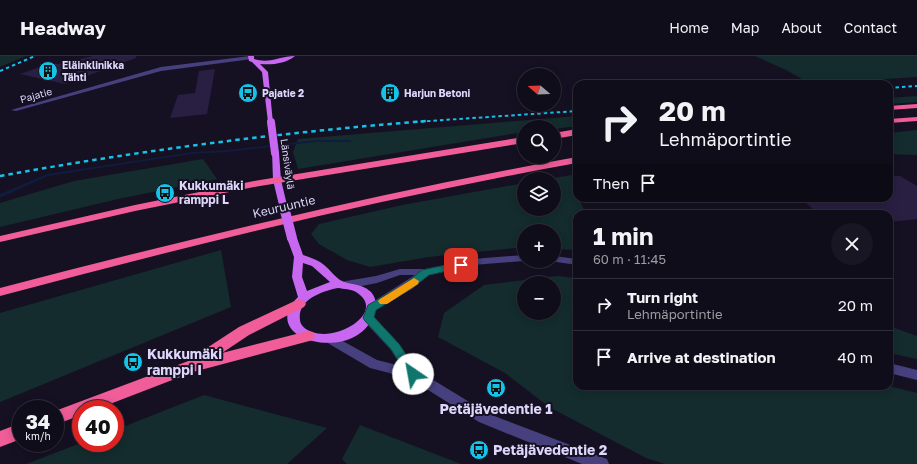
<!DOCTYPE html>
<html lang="en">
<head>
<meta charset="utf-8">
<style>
  :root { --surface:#100d1a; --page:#191623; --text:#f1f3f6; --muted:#9c9ca2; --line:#302d39 }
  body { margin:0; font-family:"Golos Text",sans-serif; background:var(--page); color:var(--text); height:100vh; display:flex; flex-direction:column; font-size:15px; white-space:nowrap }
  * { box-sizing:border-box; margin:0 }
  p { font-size:13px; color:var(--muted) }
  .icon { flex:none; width:22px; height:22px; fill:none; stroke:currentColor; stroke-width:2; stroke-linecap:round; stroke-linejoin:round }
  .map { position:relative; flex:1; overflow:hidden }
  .sheet { position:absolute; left:573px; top:154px; width:320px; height:180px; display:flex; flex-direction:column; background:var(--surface); border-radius:12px; box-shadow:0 2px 10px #0003,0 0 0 1px var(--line) }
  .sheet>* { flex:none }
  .hud { position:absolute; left:573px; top:24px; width:320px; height:122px; border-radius:12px; box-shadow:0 2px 10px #0003,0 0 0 1px var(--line); background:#100d1a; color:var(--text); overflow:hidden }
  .needle { width:26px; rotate:289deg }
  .fabs { position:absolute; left:517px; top:12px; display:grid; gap:8px }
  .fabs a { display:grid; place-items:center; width:44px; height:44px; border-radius:50%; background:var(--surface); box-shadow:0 2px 10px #0003,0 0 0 1px var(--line); font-size:20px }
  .speed { position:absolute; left:12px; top:344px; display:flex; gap:8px; font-size:20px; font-weight:700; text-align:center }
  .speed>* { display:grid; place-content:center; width:52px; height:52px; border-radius:50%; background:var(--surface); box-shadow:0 2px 10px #0003,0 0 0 1px var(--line); line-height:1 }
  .speed small { font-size:10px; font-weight:400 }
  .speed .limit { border:6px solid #d22; background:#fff; color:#111 }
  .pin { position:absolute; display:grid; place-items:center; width:34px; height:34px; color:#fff; margin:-17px; border-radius:8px; box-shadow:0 2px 6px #0006 }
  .me { position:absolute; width:44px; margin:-22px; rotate:327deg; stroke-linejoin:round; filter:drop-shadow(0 0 3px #0008) }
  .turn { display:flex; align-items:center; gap:14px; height:84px; padding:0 20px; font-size:18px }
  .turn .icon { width:52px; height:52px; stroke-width:2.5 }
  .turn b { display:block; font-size:28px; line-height:34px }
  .then { display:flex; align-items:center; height:38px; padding:0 20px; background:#0003; gap:8px; font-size:15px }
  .round { display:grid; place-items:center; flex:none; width:42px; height:42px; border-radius:21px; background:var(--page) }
  .headline { display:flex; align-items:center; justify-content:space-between; height:68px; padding:0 20px }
  h1 { font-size:24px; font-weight:700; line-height:30px }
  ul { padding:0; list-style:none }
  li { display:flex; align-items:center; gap:12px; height:52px; padding:0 20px; border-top:1px solid var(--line) }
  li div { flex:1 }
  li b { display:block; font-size:15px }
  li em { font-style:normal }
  header { display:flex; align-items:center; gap:24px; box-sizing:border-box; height:56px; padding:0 20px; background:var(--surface); border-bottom:1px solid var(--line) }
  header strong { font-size:19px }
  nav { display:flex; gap:22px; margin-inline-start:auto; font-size:14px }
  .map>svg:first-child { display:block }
  .green { fill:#142c2d; fill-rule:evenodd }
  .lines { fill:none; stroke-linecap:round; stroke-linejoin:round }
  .stream { fill:#0f1c3e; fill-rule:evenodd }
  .building { fill:#291f42 }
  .minor { fill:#47407e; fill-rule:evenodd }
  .major { fill:#c868f1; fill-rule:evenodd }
  .highway { fill:#f05d98; fill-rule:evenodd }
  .rail-far1 { stroke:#16c2e8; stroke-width:2; stroke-dasharray:3.5 3; stroke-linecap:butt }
  .rail { stroke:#16c2e8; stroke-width:2.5; stroke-dasharray:4.5 4; stroke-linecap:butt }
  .major-bridge-far1 { stroke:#c868f1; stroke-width:8 }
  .major-bridge { stroke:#c868f1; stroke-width:10 }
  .route { fill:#0f766e; stroke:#0a4d48 }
  .slow { fill:#f59e0b }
  .labels { text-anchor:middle; stroke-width:4; stroke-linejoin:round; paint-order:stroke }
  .far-poi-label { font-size:10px; font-weight:bold; fill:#ded7fb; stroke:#151123; text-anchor:start }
  .far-street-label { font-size:10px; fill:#ded7fb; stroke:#151123 }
  .poi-label { font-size:12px; font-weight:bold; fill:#ded7fb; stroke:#151123; text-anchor:start }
  .street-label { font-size:12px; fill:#ded7fb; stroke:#151123 }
  .near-poi-label { font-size:14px; font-weight:bold; fill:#ded7fb; stroke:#151123; text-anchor:start }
</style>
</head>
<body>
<header>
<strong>Headway</strong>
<nav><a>Home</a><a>Map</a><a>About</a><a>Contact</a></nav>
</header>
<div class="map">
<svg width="917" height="408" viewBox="0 0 917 408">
  <rect width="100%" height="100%" fill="#151123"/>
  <path class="green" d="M0,0H26L0,11Z
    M755,0H917V21L811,28L786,14Z
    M917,40V46L889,48V42Z
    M577,60V70L554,73V71H524V76L298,113L293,96L298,83Z
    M917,74V99L889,98V77Z
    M203,103L217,123L118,143L0,171V147L74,125Z
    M577,118V142H593L580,145L586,158H577V194L554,193V175H524V191L429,201L370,211L347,204L319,188L311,178L319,168L402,149L524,127V153H554V123H549Z
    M221,194L231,251L0,346V257Z
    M557,220L577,222V330H889L917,337V408H665L646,402L549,351L505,317L438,281L444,257L484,229ZM524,227H554V257H524Z
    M889,270L917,280V303L889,297Z
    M204,339L327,372L287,408H26L81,387H115V374Z
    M360,369L461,408H347L342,403Z"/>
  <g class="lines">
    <path class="stream" d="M316,84H350L352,85L350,86H316L227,96L192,98L48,120L0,142V138L47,118L192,96L227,94Z"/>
  </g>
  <path class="building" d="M93,0H136V2L65,28L20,18L52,7L58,8Z
    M215,13L207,58L170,62L178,39L195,37L199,15Z
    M889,120H900L917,130V163L889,166V158H819L800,142H889Z"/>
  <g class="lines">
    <path class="minor" d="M250,0L252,1V3L161,15L16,55L11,54L161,11Z
      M524,199V205L473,209L429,219L412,233L372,256L368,255L366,252L368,249L415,219H400L377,227L346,233L342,232L341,229L342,226L346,225L376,220L400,213H426L473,203Z
      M554,200L577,203V209L550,205H554Z
      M368,258L372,259L399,288L417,314L489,358L607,403L609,408H582L479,366L409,322L370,312L326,286L324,283L326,280L330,278L377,304L401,310L391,294L364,265L362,262L364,259Z
      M889,307L917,314V324L889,317Z"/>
    <path class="major" d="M248,0H254V3C270,8 280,0 295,0C285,8 272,9 260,8L268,16L273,67L268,66L262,16L252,6L249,5Z
      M272,95H278L279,97L281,124L287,149L283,152L279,149L273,124Z
      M292,179L297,182L303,199C309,201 315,203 320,206C328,211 333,219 340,224C350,230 360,226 371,236C376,241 377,250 375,256C358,311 254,284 298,241L292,221L294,201L287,182ZM303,207L312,210L330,226L307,235L302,221ZM338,232C344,233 351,233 356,236C387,255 339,286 312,276C306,274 300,269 300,264C297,244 322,235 338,232Z"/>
    <path class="highway" d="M917,48V52L889,54V50Z
      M917,61V65L889,67V63Z
      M577,73V79L554,83V77Z
      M524,81V87L254,131L135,155L0,186V180L135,149L254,125Z
      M577,101V107C382,142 191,189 0,240V232C191,182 383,136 577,101Z
      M299,243L304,245L306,248L304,251L249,279L222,297L308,275L313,276L315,280L313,284L193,316L97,353H81V359L55,369V355L191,304L193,301L239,271Z
      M21,367V383L0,391V375Z"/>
    <path class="rail-far1" d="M0,15L35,0
      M889,32L917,30
      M414,66L577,55"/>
    <path class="rail" d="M0,120C142,94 284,76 427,65"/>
    <path class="major-bridge-far1" d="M271,66L275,97
      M283,149L284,152"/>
    <path class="major-bridge" d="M284,151L292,182"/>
  </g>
  <path class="route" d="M461,206L466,209L465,211L429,219L412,232L376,254L374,261L399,288L419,318L417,322L413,323L409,322L391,293L365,265L363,262L368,249L405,228L422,214Z"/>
  <path class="slow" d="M414,222L419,225L418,228L387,248H380L378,245L380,243Z"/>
  <defs>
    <symbol id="building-disc" viewBox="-11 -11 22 22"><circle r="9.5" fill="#16c2e8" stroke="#151123"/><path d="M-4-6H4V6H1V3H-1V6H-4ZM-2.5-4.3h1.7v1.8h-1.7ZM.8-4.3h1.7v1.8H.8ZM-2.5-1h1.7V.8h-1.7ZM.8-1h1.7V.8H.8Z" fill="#111"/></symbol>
    <symbol id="bus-disc" viewBox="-11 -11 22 22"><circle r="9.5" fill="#16c2e8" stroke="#151123"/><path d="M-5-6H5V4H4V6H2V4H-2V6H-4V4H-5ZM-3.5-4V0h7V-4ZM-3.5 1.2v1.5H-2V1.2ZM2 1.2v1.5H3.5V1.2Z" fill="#111"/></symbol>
  </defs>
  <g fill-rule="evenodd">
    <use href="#building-disc" x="37" y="4" width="22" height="22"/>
    <use href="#bus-disc" x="237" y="26" width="22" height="22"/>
    <use href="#building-disc" x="379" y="26" width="22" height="22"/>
    <use href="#bus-disc" x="154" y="126" width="22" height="22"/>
    <use href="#bus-disc" x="122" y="295" width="22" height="22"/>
    <use href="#bus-disc" x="485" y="321" width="22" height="22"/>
    <use href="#bus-disc" x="468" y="383" width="22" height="22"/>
  </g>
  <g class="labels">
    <g class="far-poi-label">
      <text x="62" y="13">Eläinklinikka<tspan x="62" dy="12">Tähti</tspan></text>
      <text x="262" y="41">Pajatie 2</text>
      <text x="404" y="41">Harjun Betoni</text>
    </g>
    <g class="far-street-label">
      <text transform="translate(36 39) rotate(-16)" y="4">Pajatie</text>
      <text transform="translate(288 108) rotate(82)" y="4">Länsiväylä</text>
    </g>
    <g class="poi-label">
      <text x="179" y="134">Kukkumäki<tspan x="179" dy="14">ramppi L</tspan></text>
    </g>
    <g class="street-label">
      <text transform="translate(284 151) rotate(-13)" y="4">Keuruuntie</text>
    </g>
    <g class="near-poi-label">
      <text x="147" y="303">Kukkumäki<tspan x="147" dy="16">ramppi I</tspan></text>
      <text x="496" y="358" text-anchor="middle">Petäjävedentie 1</text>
      <text x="493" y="399">Petäjävedentie 2</text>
    </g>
  </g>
</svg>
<div class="fabs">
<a><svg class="needle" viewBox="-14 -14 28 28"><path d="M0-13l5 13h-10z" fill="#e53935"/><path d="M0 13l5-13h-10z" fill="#9c9ca2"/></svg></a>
<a><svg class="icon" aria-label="search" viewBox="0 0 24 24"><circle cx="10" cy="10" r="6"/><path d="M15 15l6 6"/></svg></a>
<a><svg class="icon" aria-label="layers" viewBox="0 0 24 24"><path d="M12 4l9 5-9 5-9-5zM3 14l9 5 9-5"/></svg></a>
<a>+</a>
<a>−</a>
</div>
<div class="speed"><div>34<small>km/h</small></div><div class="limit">40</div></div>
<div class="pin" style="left:461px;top:209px;background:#d93025"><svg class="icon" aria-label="arrive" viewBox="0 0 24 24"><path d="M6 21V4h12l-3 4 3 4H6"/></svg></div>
<svg class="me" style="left:413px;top:318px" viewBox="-20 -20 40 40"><circle r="19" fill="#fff"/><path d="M0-13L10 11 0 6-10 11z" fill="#0f766e"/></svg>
<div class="hud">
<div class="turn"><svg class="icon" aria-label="right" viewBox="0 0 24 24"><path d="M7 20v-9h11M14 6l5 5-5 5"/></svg><div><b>20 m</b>Lehmäportintie</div></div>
<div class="then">Then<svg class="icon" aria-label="arrive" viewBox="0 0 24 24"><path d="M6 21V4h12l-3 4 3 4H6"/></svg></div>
</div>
<section class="sheet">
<div class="headline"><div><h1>1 min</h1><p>60 m · 11:45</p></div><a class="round"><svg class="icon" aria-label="close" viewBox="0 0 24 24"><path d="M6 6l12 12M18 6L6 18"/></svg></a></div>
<ul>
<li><svg class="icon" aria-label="right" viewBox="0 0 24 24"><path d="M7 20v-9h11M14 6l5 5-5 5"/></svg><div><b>Turn right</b><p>Lehmäportintie</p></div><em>20 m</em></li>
<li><svg class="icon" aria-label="arrive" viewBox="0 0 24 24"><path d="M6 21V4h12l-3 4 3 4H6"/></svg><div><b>Arrive at destination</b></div><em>40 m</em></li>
</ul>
</section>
</div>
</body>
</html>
